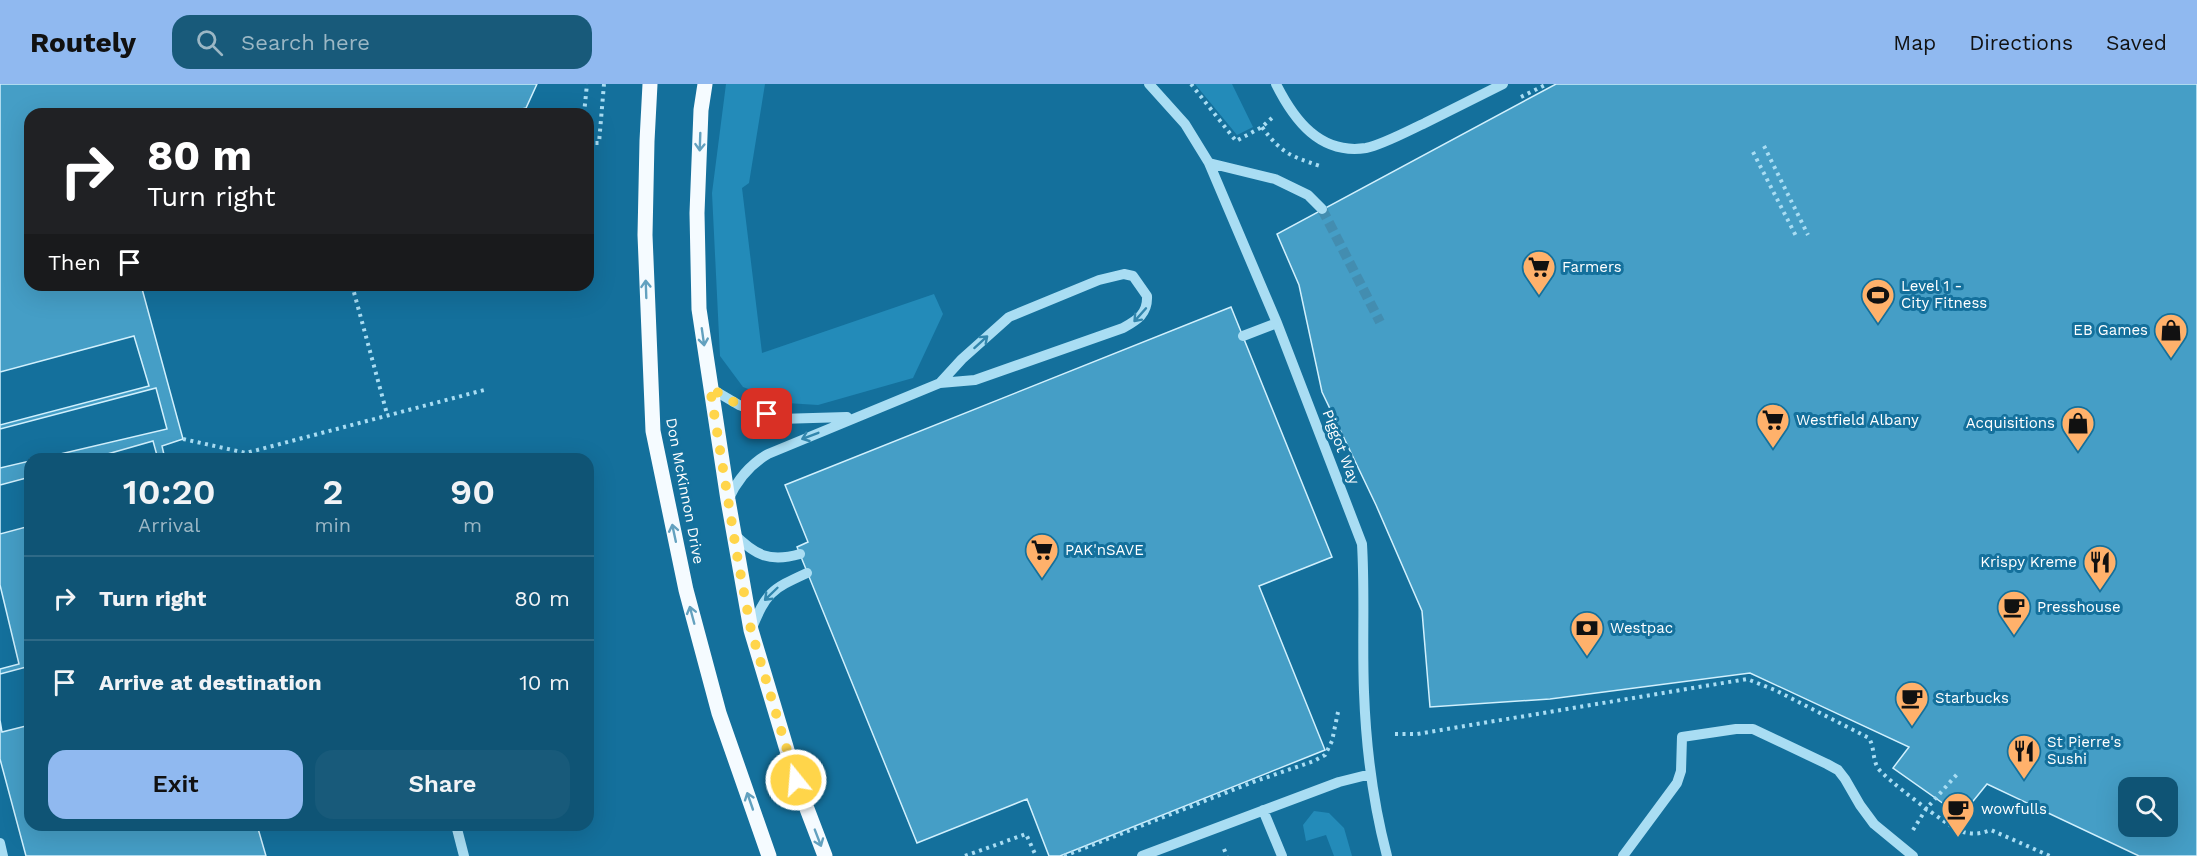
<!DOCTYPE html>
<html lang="en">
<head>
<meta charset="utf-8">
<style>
  :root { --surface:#0f5475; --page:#185a7a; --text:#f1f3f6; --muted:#9bb7c5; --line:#2f6a87; --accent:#90b9f0 }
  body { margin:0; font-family:"Work Sans",sans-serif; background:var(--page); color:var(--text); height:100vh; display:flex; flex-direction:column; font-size:22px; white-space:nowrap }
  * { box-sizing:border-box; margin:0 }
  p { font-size:20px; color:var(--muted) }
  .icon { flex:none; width:33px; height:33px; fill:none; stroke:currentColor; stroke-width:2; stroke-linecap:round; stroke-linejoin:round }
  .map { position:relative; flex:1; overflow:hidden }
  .panel { position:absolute; left:24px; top:369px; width:570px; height:378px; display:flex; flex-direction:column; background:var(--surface); border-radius:18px; box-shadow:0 6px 24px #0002 }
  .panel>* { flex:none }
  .top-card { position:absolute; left:24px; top:24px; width:570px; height:183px; border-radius:18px; box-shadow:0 6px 24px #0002; background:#202124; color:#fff; overflow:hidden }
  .fabs { position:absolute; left:2118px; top:693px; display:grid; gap:12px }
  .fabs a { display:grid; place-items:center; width:60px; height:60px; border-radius:12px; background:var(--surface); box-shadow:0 6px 24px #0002; font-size:30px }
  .pin { position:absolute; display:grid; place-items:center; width:51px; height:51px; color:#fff; margin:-26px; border-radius:12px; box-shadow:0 3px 9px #0006 }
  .me { position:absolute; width:66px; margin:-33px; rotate:343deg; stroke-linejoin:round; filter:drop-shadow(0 0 4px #0008) }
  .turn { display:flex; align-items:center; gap:21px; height:126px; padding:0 24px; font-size:27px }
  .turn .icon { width:78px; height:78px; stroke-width:2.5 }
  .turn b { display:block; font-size:42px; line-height:51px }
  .then { display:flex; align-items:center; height:57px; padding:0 24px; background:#0003; gap:12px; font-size:22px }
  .eta { display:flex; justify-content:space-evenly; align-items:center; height:102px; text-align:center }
  .eta b { font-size:36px; font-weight:600; line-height:42px }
  .primary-button { display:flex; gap:12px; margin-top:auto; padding:12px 24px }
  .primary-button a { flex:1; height:69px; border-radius:18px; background:var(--accent); color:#111; font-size:24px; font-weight:600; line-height:69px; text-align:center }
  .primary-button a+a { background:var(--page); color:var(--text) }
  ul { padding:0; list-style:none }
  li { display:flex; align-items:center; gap:18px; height:84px; padding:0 24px; border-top:2px solid var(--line) }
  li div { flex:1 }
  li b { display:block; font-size:22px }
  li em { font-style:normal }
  header { display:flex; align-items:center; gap:36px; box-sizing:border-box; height:84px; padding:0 30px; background:var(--accent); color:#111 }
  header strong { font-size:28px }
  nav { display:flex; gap:33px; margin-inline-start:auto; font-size:21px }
  .search { width:420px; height:54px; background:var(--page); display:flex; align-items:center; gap:15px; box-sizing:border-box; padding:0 21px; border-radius:18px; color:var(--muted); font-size:22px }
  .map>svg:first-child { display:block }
  .green { fill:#238bb9 }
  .building { fill:#459ec6; stroke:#d1f0fd; stroke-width:1.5; fill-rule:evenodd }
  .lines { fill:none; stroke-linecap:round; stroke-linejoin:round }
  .minor-tunnel { stroke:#438db0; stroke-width:10; stroke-dasharray:10 5; stroke-linecap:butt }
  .path { stroke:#a9ddf3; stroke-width:4; stroke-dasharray:3 4.5; stroke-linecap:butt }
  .minor { stroke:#a9ddf3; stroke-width:10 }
  .major { stroke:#f5fbff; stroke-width:15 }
  .oneway { stroke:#63a1bf }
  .oneway2 { stroke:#3286ad }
  .route { stroke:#ffd54a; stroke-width:10; stroke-dasharray:0 18 }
  .labels { text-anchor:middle; stroke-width:6; stroke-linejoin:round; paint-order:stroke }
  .poi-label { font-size:15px; fill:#fff; stroke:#14709c; text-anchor:start }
  .street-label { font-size:15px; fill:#fff; stroke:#14709c }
</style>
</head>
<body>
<header>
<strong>Routely</strong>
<div class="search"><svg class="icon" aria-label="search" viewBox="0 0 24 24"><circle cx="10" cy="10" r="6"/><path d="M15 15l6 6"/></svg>Search here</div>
<nav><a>Map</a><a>Directions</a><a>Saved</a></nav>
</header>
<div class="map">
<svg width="2197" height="772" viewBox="0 0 2197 772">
  <rect width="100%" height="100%" fill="#14709c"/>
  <path class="green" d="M726,0H765L749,99L742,104L762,269L934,210L943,230L913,294L818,321L786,319L743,303L720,272L712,109Z
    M1195,0H1232L1253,43L1237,51Z
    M1314,727L1329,729L1344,744L1352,772H1334L1326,751L1306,757L1303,741Z"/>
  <path class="building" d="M0,0H537L526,24L502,30H30V201H141L183,355L162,362L165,375H30V741H257L266,772H26L0,675V585L19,580L0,501Z
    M1556,0H2197V772H2139L1987,700L1961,732L1893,684L1909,663L1750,589L1550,615L1430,623L1422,527L1376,421L1322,308L1299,201L1277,150ZM2128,704H2168V742H2128Z
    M1231,223L1332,473L1259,502L1325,666L1060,772H1049L1027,715L917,759L797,463L808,458L785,401Z
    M134,252L149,302L0,341V288Z
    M156,304L167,345L39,375H30V377L0,384V345Z
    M153,357L158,375H90Z
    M30,393V442L0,450V401Z
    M30,582V641L2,648L0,636V590Z"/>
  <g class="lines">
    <path class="minor-tunnel" d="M1322,125L1380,238"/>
    <path class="path" d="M1191,0L1236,57L1262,43L1273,33
      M1521,13L1547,0
      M584,30L587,0
      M1262,43C1281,69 1290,72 1320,82
      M588,59H599L604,0
      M1764,62L1808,151
      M1753,68L1797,154
      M352,201L387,330
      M183,355L246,369L484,306
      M1395,650H1417L1747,595L1775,606L1869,654C1875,665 1872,674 1878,684C1884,694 1948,742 1960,747C1972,751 1980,750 1991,746L2050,772
      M1913,746L1926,725L1959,688
      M1224,765L1227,772
      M965,772L1026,750L1036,772
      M1064,772L1253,698L1314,677L1325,671L1332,657L1338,628"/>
    <path class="minor" d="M1149,0L1185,40L1209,79L1277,239L1362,460C1365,510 1362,559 1364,608C1366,663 1373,719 1387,772
      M1276,0C1294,36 1320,71 1366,64C1382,61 1410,46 1425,39C1451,26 1477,13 1503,0
      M1209,79L1275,95L1308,111L1322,125
      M1243,252L1277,239
      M710,304L739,321L779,335L847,333
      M728,416C737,396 749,381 768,370L940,299L975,296L1123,244C1137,236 1148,230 1147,212L1133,192L1124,190L1099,196L1009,233L962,275L940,299
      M733,449C755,471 769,479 800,470
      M751,546C767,508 770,506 807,489
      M1263,726L1282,772
      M456,741L464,772
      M0,759L3,772
      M1142,772L1339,698L1371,690
      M1623,772L1677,699L1681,687L1682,653L1736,645H1753L1827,680L1838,686L1845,695L1860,721L1874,740L1913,772"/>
    <path class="major" d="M650,0L647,57L645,151L653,347L686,506L719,629L769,772
      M705,0L701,26L697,129L699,225L728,416L751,546L796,696L825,772"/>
  </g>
  <defs><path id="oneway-shaft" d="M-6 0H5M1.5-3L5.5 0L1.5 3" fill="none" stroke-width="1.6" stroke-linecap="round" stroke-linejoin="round" transform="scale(1.5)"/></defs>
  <g class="oneway">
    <use href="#oneway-shaft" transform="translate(700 58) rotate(92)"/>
    <use href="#oneway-shaft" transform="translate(646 205) rotate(-92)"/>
    <use href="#oneway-shaft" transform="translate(703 253) rotate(82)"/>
    <use href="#oneway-shaft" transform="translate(674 449) rotate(-102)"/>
    <use href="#oneway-shaft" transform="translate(692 531) rotate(-105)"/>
    <use href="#oneway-shaft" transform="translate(750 717) rotate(-109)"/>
    <use href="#oneway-shaft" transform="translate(818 754) rotate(69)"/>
  </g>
  <g class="oneway2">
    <use href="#oneway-shaft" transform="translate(1140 231) rotate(132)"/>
    <use href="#oneway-shaft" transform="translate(981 258) rotate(-42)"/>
    <use href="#oneway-shaft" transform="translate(810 352) rotate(159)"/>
    <use href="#oneway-shaft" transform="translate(771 510) rotate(136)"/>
  </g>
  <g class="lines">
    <path class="route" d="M767,330L739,321L710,304L737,471L751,546L796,696"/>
  </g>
  <defs>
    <symbol id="supermarket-pin" viewBox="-11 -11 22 30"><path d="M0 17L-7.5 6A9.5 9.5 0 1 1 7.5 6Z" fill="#ffb16b" stroke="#14709c"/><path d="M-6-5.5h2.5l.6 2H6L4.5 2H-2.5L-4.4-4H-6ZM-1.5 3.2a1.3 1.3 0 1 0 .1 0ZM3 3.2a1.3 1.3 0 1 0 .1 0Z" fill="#111"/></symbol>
    <symbol id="stadium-pin" viewBox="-11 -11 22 30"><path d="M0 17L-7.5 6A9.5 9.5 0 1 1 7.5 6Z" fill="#ffb16b" stroke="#14709c"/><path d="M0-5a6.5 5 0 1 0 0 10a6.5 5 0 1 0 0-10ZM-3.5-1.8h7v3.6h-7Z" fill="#111"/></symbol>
    <symbol id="shop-pin" viewBox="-11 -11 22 30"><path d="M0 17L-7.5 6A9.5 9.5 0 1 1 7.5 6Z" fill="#ffb16b" stroke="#14709c"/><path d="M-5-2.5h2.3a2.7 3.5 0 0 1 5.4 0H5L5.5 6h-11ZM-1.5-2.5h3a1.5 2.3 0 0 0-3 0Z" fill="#111"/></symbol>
    <symbol id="restaurant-pin" viewBox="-11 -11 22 30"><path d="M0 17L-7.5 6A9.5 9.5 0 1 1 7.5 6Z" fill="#ffb16b" stroke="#14709c"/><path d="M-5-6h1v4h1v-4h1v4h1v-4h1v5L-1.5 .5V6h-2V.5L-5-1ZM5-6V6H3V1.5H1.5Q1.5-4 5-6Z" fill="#111"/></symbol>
    <symbol id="cafe-pin" viewBox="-11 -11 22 30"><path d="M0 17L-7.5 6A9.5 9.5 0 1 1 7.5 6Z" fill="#ffb16b" stroke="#14709c"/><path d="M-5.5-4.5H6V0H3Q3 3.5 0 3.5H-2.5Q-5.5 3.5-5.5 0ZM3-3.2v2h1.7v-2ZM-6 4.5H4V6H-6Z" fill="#111"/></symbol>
    <symbol id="bank-pin" viewBox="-11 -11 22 30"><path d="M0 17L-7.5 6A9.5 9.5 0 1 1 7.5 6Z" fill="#ffb16b" stroke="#14709c"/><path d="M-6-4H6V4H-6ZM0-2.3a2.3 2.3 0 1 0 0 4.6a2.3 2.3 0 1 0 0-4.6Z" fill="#111"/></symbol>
  </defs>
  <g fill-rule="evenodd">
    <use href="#supermarket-pin" x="1520" y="164" width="38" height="52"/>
    <use href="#stadium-pin" x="1859" y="192" width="38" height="52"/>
    <use href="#shop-pin" x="2152" y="227" width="38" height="52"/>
    <use href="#supermarket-pin" x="1754" y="317" width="38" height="52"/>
    <use href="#shop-pin" x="2059" y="320" width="38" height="52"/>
    <use href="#supermarket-pin" x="1023" y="447" width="38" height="52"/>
    <use href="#restaurant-pin" x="2081" y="459" width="38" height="52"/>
    <use href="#cafe-pin" x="1995" y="504" width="38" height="52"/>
    <use href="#bank-pin" x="1568" y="525" width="38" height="52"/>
    <use href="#cafe-pin" x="1893" y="595" width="38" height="52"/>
    <use href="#restaurant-pin" x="2005" y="648" width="38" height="52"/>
    <use href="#cafe-pin" x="1939" y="706" width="38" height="52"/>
  </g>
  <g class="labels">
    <g class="poi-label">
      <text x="1562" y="188">Farmers</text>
      <text x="1901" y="207">Level 1 -<tspan x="1901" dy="17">City Fitness</tspan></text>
      <text x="2148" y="251" text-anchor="end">EB Games</text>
      <text x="1796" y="341">Westfield Albany</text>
      <text x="2055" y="344" text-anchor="end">Acquisitions</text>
      <text x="1065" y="471">PAK'nSAVE</text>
      <text x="2077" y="483" text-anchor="end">Krispy Kreme</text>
      <text x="2037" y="528">Presshouse</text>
      <text x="1610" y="549">Westpac</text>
      <text x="1935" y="619">Starbucks</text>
      <text x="2047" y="663">St Pierre's<tspan x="2047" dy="17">Sushi</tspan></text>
      <text x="1981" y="730">wowfulls</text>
    </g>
    <g class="street-label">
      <text transform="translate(1341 363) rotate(69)" y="5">Piggot Way</text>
      <text transform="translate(685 407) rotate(79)" y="5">Don McKinnon Drive</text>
    </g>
  </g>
</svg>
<div class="fabs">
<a><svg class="icon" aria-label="search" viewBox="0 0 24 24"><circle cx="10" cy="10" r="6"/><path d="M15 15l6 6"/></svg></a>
</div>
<div class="pin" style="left:767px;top:330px;background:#d93025"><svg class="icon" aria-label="arrive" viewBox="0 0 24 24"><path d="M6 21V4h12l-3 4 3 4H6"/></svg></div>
<svg class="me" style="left:796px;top:696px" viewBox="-20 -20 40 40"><circle r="17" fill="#ffd54a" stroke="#fff" stroke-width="3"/><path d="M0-11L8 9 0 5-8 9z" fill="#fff"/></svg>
<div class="top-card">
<div class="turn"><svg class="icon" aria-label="right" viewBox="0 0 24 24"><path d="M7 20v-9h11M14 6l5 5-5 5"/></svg><div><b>80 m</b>Turn right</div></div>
<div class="then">Then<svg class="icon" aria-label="arrive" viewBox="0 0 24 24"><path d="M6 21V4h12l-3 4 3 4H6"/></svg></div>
</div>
<section class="panel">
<div class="eta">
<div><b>10:20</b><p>Arrival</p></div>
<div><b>2</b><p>min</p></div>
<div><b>90</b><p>m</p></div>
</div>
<ul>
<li><svg class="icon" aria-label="right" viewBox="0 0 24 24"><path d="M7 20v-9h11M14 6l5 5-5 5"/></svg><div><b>Turn right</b></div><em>80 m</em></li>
<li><svg class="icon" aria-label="arrive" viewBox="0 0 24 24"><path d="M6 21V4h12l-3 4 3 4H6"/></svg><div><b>Arrive at destination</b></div><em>10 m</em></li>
</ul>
<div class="primary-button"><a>Exit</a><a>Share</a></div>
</section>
</div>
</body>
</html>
